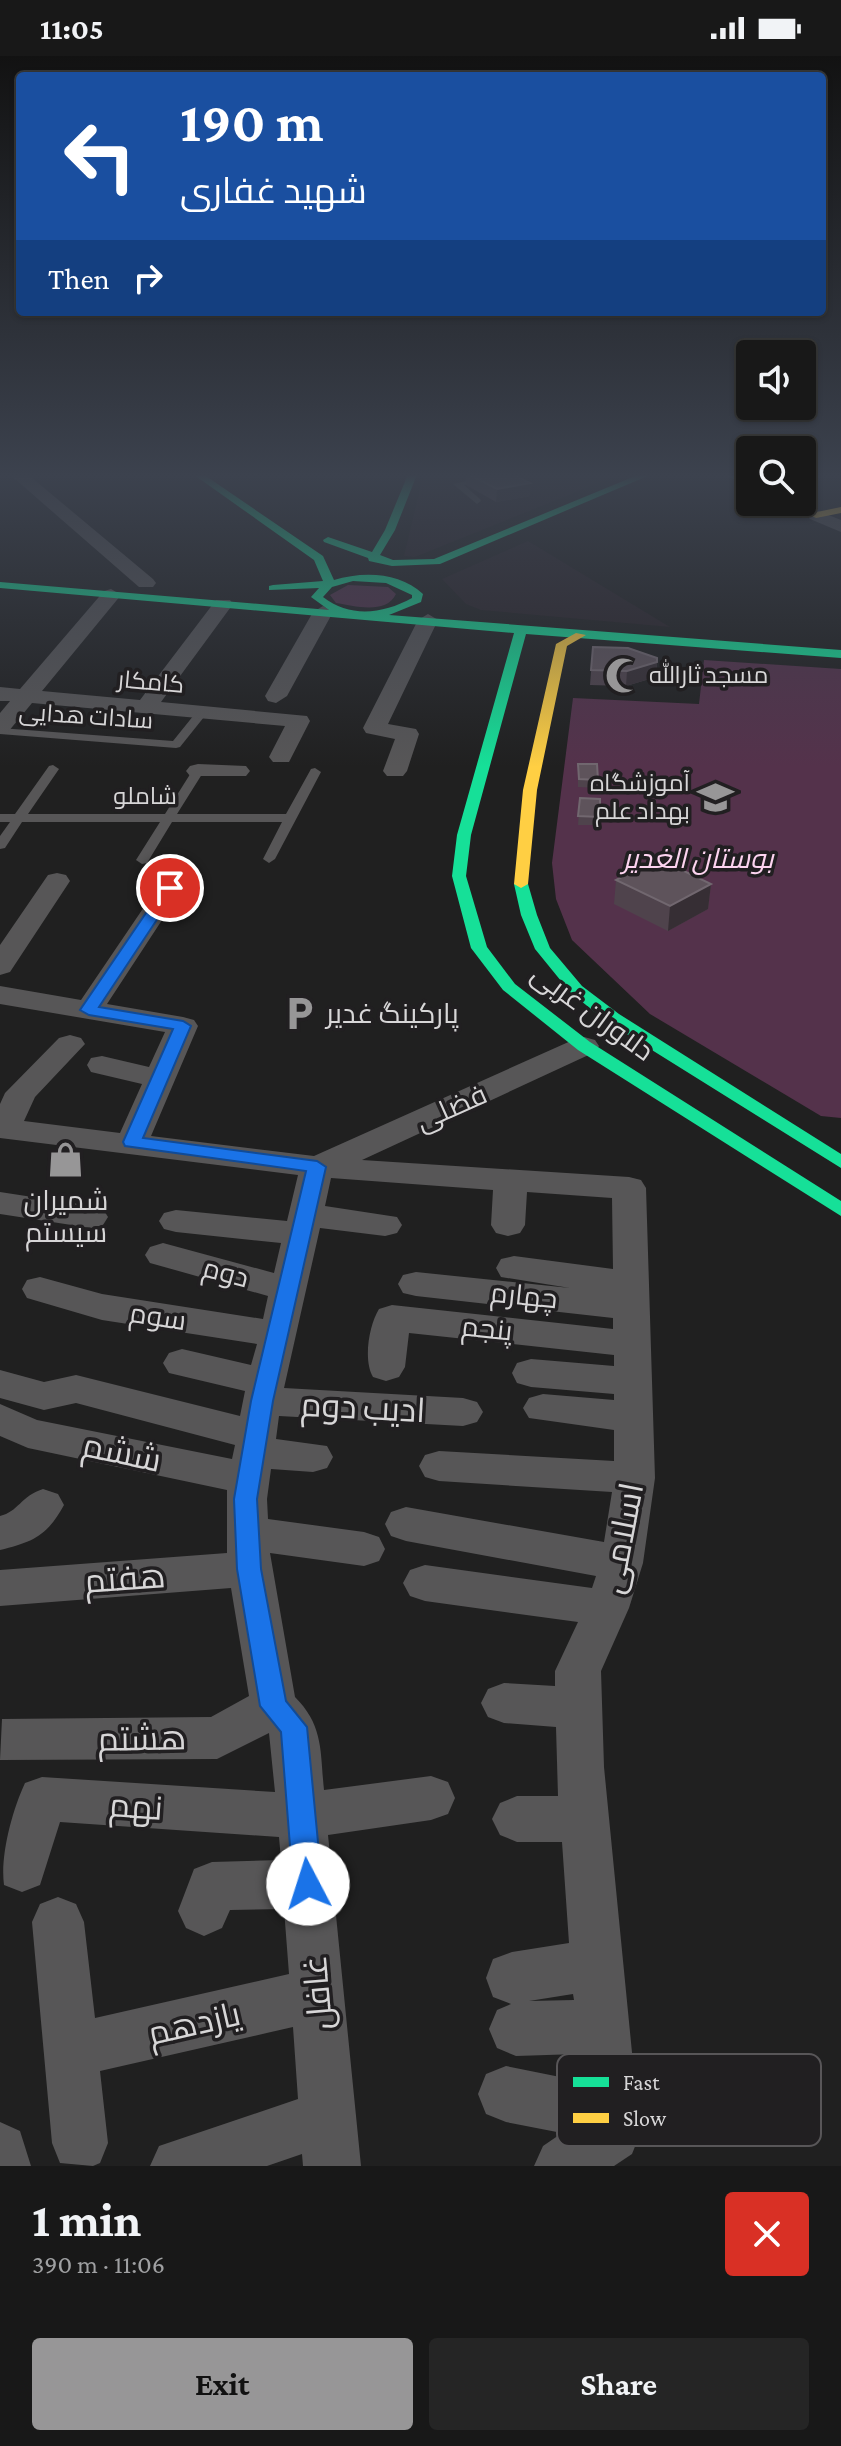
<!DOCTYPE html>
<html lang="en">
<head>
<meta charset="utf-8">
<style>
  :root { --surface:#181818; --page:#252525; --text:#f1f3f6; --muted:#9fa0a2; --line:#363737; --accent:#979697 }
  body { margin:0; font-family:"Crimson Pro",Cairo,serif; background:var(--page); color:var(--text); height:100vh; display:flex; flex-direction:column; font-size:30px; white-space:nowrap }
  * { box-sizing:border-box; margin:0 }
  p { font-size:26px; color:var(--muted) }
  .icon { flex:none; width:44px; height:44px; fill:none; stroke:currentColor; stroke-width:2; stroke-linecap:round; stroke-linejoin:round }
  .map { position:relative; height:2110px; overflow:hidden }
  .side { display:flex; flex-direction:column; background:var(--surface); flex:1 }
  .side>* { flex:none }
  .hud { position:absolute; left:16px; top:16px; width:810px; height:244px; border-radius:8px; box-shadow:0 2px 6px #0004,0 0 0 2px var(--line); background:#1a4fa0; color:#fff; overflow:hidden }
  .buttons { position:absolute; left:736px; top:284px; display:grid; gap:16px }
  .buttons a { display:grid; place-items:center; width:80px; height:80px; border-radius:8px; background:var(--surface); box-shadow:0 2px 6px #0004,0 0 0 2px var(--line); font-size:40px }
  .pin { position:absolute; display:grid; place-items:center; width:68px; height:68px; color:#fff; margin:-34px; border:4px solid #fff; border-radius:50%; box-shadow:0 2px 8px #0007 }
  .me { position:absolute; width:88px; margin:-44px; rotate:355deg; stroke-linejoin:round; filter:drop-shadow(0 0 6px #0008) }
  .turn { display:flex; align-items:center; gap:28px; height:168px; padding:0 32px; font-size:36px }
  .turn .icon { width:104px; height:104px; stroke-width:2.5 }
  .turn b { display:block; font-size:56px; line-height:68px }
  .then { display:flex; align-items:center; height:76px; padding:0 32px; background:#0003; gap:16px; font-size:30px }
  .round { display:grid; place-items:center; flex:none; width:84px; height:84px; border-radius:8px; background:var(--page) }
  .headline { display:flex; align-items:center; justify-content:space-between; height:136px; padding:0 32px }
  h1 { font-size:48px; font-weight:700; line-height:60px }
  .button { display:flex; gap:16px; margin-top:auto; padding:16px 32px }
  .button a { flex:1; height:92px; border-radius:8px; background:var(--accent); color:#111; font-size:32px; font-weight:700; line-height:92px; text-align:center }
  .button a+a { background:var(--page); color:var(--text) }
  .status { display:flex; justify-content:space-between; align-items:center; height:56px; padding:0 40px; background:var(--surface); direction:ltr }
  .status svg { height:22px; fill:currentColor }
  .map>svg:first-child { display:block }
  .built { fill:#2a2328 }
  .green { fill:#54324b }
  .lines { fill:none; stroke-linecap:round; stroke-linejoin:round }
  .lane { fill:#575657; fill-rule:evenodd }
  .street { fill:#575657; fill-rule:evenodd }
  .fast { fill:#16e098; fill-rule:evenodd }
  .slow { fill:#ffcf43; fill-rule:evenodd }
  .wall { fill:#4f434c }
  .shaded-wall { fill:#362e34 }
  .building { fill:#5e535b; stroke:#71676f; stroke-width:2 }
  .route { fill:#1a73e8; stroke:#114b97; stroke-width:2 }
  .labels { text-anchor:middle; stroke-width:7; stroke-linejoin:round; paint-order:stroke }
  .far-poi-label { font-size:24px; fill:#d7d6d7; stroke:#211f21; text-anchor:start }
  .far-street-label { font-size:24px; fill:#d7d6d7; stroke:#211f21 }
  .park-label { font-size:28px; font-style:italic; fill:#fdd4f0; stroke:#211f21 }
  .street-label { font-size:28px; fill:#d7d6d7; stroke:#211f21 }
  .poi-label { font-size:28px; fill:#d7d6d7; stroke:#211f21; text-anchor:start }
  .near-street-label { font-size:34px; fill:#d7d6d7; stroke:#211f21 }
  .key { fill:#211f21; stroke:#585658; stroke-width:2 }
  .key-label { font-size:22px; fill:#d7d6d7 }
</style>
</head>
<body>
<div class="status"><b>11:05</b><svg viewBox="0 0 49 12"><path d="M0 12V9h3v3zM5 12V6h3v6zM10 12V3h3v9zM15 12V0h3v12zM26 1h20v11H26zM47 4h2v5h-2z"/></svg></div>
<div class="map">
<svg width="841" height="2110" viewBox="0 0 841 2110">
  <rect width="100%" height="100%" fill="#202020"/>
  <path class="built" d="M424,416H626L415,501L404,500Z
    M528,485L670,571L481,554L466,548L442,523Z"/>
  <path class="green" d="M348,529L388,531L396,538C386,559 354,550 336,547L330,539Z
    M704,604L841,613V1062L821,1060L650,958L572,884L556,843L552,807L573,642L699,648Z"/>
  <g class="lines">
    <path class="lane" d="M509,416H524L464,429L480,443L481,445L477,448L453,428Z
      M198,654L208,656L180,691L176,692L0,678V672L173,685Z
      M53,709L59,713L28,758H165L194,712L198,711L204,715L177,758H286L311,713L315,712L321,716L275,803L269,807L263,803L282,766H172L147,807L142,808L136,804L160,766H22L5,792L0,793V780L10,766H0V758H15L49,710Z"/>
    <path class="street" d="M7,416H25L153,523L156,527L153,531H139Z
      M816,454L841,464V476L810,463L807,459Z
      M111,533L121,539L42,635L140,644L216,544H230L233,548L161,646L307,660L310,665L289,706H273L269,701L285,670L32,647L8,676L0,678V657L10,645H0V631L20,633L104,535Z
      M323,550L333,556L287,640L276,647L268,645L265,640L313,556Z
      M428,558L438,564L388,668L416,673L419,678L407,715L403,720H387L383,715L395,683L366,677L363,672L418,564Z
      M198,708L246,710L250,715L246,720H190L186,715L190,710Z
      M57,817L66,819L70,825L10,916L0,919V889L48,819Z
      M170,824L179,826L183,832L107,948L183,961L194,964L198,970L151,1080L314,1100L573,984L584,981L595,984L599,990L595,996L362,1104L629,1121L641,1124L646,1132L655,1422L643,1507L629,1552L601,1615L604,1711L640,2078L632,2098L614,2110H534L543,2090L562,2077L506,2066L486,2058L478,2038L486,2018L506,2010L580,2025L578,1998L516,2000L497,1992L489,1973L497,1954L511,1948L493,1941L486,1922L493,1903L512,1896L569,1887L562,1786H517L500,1779L492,1763L500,1747L517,1740H558L556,1671L504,1667L488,1661L481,1647L488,1633L504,1627L555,1630V1615L578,1566L425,1545L410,1540L403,1527L410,1514L425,1509L592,1532L596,1520L406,1485L391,1480L385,1468L391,1456L406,1451L604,1486L612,1436L439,1425L425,1421L419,1410L425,1399L439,1395L614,1405V1374L529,1362L523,1352L529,1342L543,1338L614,1344V1338L531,1331L517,1327L512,1317L517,1307L531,1303L614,1310V1299L409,1277L405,1311L399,1321L386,1325L373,1321C363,1304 369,1269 379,1253L392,1249L613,1273V1262L416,1240L403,1237L398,1228L403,1219L416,1216L570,1232L501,1221L496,1212L501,1203L514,1200L613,1213L612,1142L527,1136L525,1169L520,1177L508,1180L496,1177L491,1169L493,1134L331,1122L325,1150L397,1161L402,1169L397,1177L385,1180L320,1172L284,1332L463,1342L477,1346L483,1356L477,1366L463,1370L279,1360L276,1383L327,1390L333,1401L327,1412L313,1416L271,1413L267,1443L268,1463L364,1476L379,1481L385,1493L379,1505L364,1510L270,1497L295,1641C324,1670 320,1696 324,1734L431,1720L448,1726L455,1742L448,1758L431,1764L328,1779L361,2110H303L302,2098L267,2110H150L159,2090L298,2043L293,1971L100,2015L108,2087L100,2107L93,2110L60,2107L52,2087L32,1866L40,1848L58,1841L76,1848L84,1866L95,1962L289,1918L284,1853L230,1854L222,1872L204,1880L186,1872L178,1855L194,1813L212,1806L281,1804L279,1781L60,1766L40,1829L22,1836L4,1829C0,1800 12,1755 25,1727L42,1721L275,1736L269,1677L217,1703L0,1704L2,1663L211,1661L249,1640L231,1532L0,1550V1514L227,1497V1434L28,1392L0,1380V1348L37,1364L232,1403L235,1389L76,1347L44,1354L0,1342V1314L44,1326L76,1319L240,1360L245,1335L169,1317L163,1307L169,1297L182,1293L251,1309L257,1288L102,1264L27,1242L22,1233L27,1224L40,1221L102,1238L263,1263L268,1240L150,1207L145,1199L150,1191L163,1187L274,1217L281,1187L176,1176L164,1173L159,1165L164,1157L176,1154L287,1165L298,1119L0,1082V1048L5,1037L59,982L70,979L81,982L85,988L35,1041L24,1065L120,1077L142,1028L91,1016L87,1009L91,1002L102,1000L149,1011L165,976L0,948V930L81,944L161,826ZM573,1938L574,1944L529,1945Z
      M0,1136L91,1150L103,1153L108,1161L103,1169L91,1172L0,1158Z
      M43,1433L58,1438L64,1449C47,1480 33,1486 0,1494V1460C18,1456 21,1440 43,1433Z
      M0,2066L20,2075L31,2110H0Z"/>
    <path class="fast" d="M190,416H200L323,500L334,524C363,515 400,516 423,538L421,546L389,559L841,594V602L526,578L471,779L466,820L487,891L515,928L590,986L841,1145V1160L578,994L503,934L471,892L452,820L457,779L514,577L0,532V526L329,554L311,541L319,532L269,534V530L273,529L323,525L314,504ZM353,525L386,527L412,539V542C383,558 350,562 323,541L332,531Z
      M409,416H418L395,474L380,499L393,504L434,503L645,416H657L440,508L392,510L369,505L368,502L324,486L323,484L328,481L372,496L385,474Z
      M719,416H731L750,424V431Z
      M521,824L528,828L537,859L550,892L582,930L619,958L841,1098V1112L607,966L570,936L535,893L521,859L514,828Z"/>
    <path class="slow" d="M783,446H796L817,456L841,451V457L816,462Z
      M576,577L586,579L567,590L537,734L528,828L521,832L514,828L523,734L556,588Z"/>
  </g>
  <path class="wall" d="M466,417L530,427V440L496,446L466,429Z
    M593,591L657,606L656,621L626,630L590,629Z
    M578,708L598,724V732L578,731Z
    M580,742L600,743L599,769H578Z
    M616,824L711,828L708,853L668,875L614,848Z"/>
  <path class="shaded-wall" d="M530,427V440L496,446L497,433Z
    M657,606L656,621L626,630L627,615Z
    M711,828L708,853L668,875L670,850Z"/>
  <path class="building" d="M473,416H508L530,427L497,433L466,417Z
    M593,591L628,592L657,602V606L627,615L591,614Z
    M578,708H597L598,724L579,723Z
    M580,742L600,743V761L578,760Z
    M657,802L711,828L670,850L616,824Z"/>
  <linearGradient id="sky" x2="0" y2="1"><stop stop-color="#121212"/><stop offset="0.59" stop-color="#3c424e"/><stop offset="1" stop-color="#3c424e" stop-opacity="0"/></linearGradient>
  <rect width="841" height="711" fill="url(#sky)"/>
  <path class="route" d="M170,828L178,832L99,951L183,965L191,970L143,1082L317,1105L326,1111L273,1345L257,1443L261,1513L286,1645L307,1671L322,1828L318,1837L308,1841L297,1837L293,1828L281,1676L260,1650L237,1513L234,1443L251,1345L306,1115L125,1090L123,1086L173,973L89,959L80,954L165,829Z"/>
  <defs>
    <symbol id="mosque-bare" viewBox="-9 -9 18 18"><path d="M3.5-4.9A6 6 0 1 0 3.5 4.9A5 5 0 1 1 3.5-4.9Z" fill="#979697" stroke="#211f21" stroke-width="2.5" paint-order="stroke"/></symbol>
    <symbol id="school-bare" viewBox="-9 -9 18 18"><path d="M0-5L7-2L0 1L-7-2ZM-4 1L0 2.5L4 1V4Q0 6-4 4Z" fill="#979697" stroke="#211f21" stroke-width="2.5" paint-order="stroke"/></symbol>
    <symbol id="parking-bare" viewBox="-9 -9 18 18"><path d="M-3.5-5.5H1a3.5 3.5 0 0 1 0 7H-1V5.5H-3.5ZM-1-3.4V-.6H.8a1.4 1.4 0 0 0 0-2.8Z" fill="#979697" stroke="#211f21" stroke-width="2.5" paint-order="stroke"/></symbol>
    <symbol id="shop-bare" viewBox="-9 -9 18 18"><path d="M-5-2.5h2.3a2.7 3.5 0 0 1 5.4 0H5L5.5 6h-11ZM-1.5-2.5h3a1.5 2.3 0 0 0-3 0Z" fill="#979697" stroke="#211f21" stroke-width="2.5" paint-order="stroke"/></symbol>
  </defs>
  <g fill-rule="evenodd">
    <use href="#mosque-bare" x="598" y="594" width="51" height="51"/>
    <use href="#school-bare" x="690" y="716" width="51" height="51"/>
    <use href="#parking-bare" x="274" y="932" width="51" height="51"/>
    <use href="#shop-bare" x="40" y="1078" width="51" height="51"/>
  </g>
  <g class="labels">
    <g class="far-poi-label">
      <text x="649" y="627">مسجد ثارالله</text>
      <text x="690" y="735" text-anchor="end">آموزشگاه<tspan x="690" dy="28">بهداد علم</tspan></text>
    </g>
    <g class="far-street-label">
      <text transform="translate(151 626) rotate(5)" y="8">کامکار</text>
      <text transform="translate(86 660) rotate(4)" y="8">سادات هدایی</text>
      <text x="145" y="748">شاملو</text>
    </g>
    <g class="park-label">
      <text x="698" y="812">بوستان الغدیر</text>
    </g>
    <g class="street-label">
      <text transform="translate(593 956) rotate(36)" y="10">دلاوران غربی</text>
      <text transform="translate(451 1051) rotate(-24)" y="10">فضلی</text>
      <text transform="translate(226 1216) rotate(15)" y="10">دوم</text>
      <text transform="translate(524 1239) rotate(6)" y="10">چهارم</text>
      <text transform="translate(158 1260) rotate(9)" y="10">سوم</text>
      <text transform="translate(487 1272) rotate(6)" y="10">پنجم</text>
    </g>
    <g class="poi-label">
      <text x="326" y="967">پارکینگ غدیر</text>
      <text x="66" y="1154" text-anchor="middle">شمیران<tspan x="66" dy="32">سیستم</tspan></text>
    </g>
    <g class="near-street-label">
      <text transform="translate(363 1351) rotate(3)" y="12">ادیب دوم</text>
      <text transform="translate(122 1396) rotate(12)" y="12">ششم</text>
      <text transform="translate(621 1482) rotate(-79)" y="12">اسلامی</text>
      <text transform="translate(125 1522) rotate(-4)" y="12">هفتم</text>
      <text transform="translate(142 1682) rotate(-1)" y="12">هشتم</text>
      <text transform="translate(136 1750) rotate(4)" y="12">نهم</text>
      <text transform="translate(317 1937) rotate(-95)" y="12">غافل</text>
      <text transform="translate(194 1967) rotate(-13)" y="12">یازدهم</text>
    </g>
  </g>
  <rect x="557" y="1998" width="264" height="92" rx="12" class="key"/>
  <rect x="573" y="2021" width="36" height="10" fill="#16e098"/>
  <rect x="573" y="2057" width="36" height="10" fill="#ffcf43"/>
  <g class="key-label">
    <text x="623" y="2034">Fast</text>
    <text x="623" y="2070">Slow</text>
  </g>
</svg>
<div class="buttons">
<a><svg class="icon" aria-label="sound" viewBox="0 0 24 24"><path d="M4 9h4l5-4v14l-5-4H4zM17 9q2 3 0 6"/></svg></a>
<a><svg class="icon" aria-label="search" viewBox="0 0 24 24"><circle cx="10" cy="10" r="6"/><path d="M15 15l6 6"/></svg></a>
</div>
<div class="pin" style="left:170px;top:832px;background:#d93025"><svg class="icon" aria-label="arrive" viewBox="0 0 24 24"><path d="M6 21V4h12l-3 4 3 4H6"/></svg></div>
<svg class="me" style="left:308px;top:1828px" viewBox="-20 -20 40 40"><circle r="19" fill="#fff"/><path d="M0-13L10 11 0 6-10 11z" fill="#1a73e8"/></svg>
<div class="hud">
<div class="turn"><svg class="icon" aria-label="left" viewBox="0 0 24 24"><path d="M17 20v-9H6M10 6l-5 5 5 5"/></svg><div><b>190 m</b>شهید غفاری</div></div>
<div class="then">Then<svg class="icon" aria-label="right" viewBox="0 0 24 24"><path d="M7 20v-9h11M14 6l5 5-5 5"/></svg></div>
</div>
</div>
<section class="side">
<div class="headline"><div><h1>1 min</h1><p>390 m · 11:06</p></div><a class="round" style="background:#d93025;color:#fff"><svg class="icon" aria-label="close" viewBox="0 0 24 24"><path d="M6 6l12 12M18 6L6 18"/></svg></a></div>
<div class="button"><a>Exit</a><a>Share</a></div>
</section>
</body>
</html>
